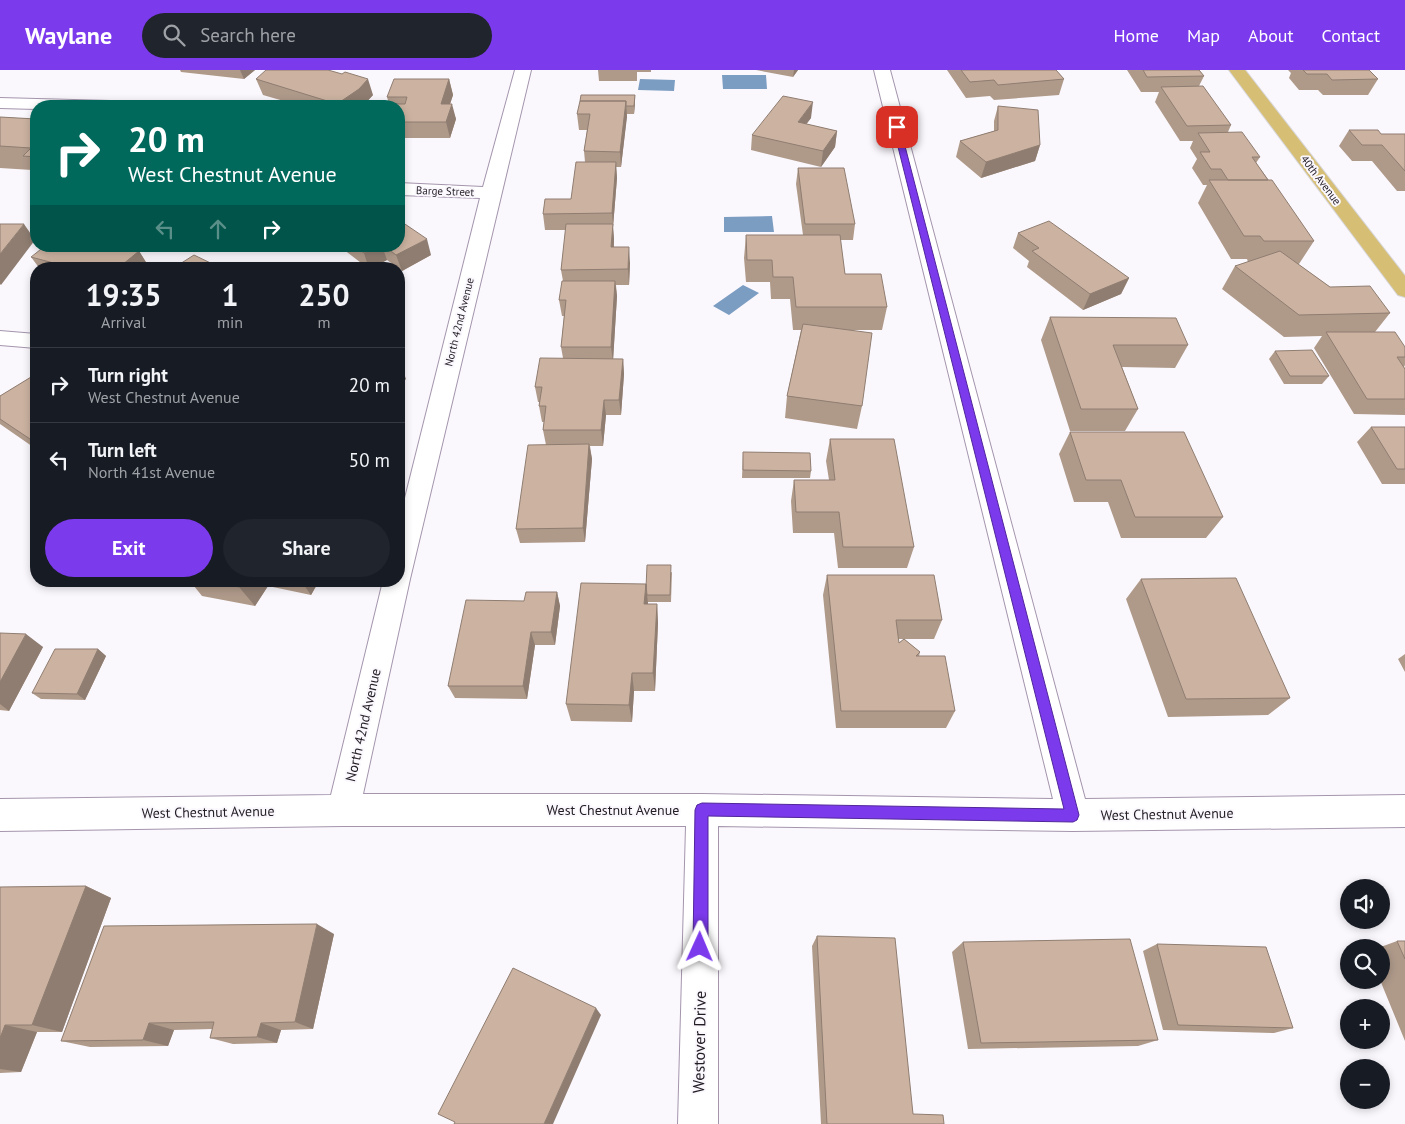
<!DOCTYPE html>
<html lang="en">
<head>
<meta charset="utf-8">
<style>
  :root { --surface:#171b24; --page:#20242c; --text:#f1f3f6; --muted:#9ea1a6; --line:#363941; --accent:#7c3aed }
  body { margin:0; font-family:"PT Sans",sans-serif; background:var(--page); color:var(--text); height:100vh; display:flex; flex-direction:column; font-size:19px; white-space:nowrap }
  * { box-sizing:border-box; margin:0 }
  p { font-size:16px; color:var(--muted) }
  .icon { flex:none; width:28px; height:28px; fill:none; stroke:currentColor; stroke-width:2; stroke-linecap:round; stroke-linejoin:round }
  .map { position:relative; flex:1; overflow:hidden }
  .drawer { position:absolute; left:30px; top:192px; width:375px; height:325px; display:flex; flex-direction:column; background:var(--surface); border-radius:20px; box-shadow:0 2px 8px #0003 }
  .drawer>* { flex:none }
  .top-card { position:absolute; left:30px; top:30px; width:375px; height:152px; border-radius:20px; box-shadow:0 2px 8px #0003; background:#00695c; color:#fff; overflow:hidden }
  .fabs { position:absolute; left:1340px; top:809px; display:grid; gap:10px }
  .fabs a { display:grid; place-items:center; width:50px; height:50px; border-radius:50%; background:var(--surface); box-shadow:0 2px 8px #0003; font-size:25px }
  .pin { position:absolute; display:grid; place-items:center; width:42px; height:42px; color:#fff; margin:-21px; border-radius:10px; box-shadow:0 2px 8px #0006 }
  .me { position:absolute; width:55px; margin:-28px; rotate:1deg; stroke-linejoin:round; filter:drop-shadow(0 0 4px #0008) }
  .turn { display:flex; align-items:center; gap:18px; height:105px; padding:0 15px; font-size:22px }
  .turn .icon { width:65px; height:65px; stroke-width:2.5 }
  .turn b { display:block; font-size:35px; line-height:42px }
  .lanes { display:flex; align-items:center; height:48px; padding:0 15px; background:#0003; justify-content:center; gap:25px; direction:ltr }
  .lanes .off { opacity:.35 }
  .eta { display:flex; justify-content:space-evenly; align-items:center; height:85px; text-align:center }
  .eta b { font-size:30px; font-weight:800; line-height:35px }
  .cta { display:flex; gap:10px; margin-top:auto; padding:10px 15px }
  .cta a { flex:1; height:58px; border-radius:30px; background:var(--accent); color:#fff; font-size:20px; font-weight:800; line-height:58px; text-align:center }
  .cta a+a { background:var(--page); color:var(--text) }
  ul { padding:0; list-style:none }
  li { display:flex; align-items:center; gap:15px; height:75px; padding:0 15px; border-top:1px solid var(--line) }
  li div { flex:1 }
  li b { display:block; font-size:19px }
  li em { font-style:normal }
  header { display:flex; align-items:center; gap:30px; box-sizing:border-box; height:70px; padding:0 25px; background:var(--accent); color:#fff }
  header strong { font-size:24px }
  nav { display:flex; gap:28px; margin-inline-start:auto; font-size:18px }
  .search { width:350px; height:45px; background:var(--page); display:flex; align-items:center; gap:12px; box-sizing:border-box; padding:0 18px; border-radius:28px; color:var(--muted); font-size:19px }
  .map>svg:first-child { display:block }
  .water { fill:#7c9dc2 }
  .lines { fill:none; stroke-linecap:round; stroke-linejoin:round }
  .minor-casing { stroke:#a495ad; stroke-width:2 }
  .major-casing { stroke:#d7d6d8; stroke-width:2 }
  .minor { fill:#fff; fill-rule:evenodd }
  .major { fill:#d6be74; fill-rule:evenodd }
  .wall { fill:#af9a8a; fill-rule:evenodd }
  .shaded-wall { fill:#8f7d71 }
  .building { fill:#ccb3a1; stroke:#8f7d71 }
  .route { fill:#7c3aed; stroke:#51269a }
  .labels { text-anchor:middle; stroke-width:4; stroke-linejoin:round; paint-order:stroke }
  .far-street-label { font-size:11px; fill:#231d26; stroke:#fbf8fd }
  .street-label { font-size:14px; fill:#231d26; stroke:#fbf8fd }
  .near-street-label { font-size:16px; fill:#231d26; stroke:#fbf8fd }
</style>
</head>
<body>
<header>
<strong>Waylane</strong>
<div class="search"><svg class="icon" aria-label="search" viewBox="0 0 24 24"><circle cx="10" cy="10" r="6"/><path d="M15 15l6 6"/></svg>Search here</div>
<nav><a>Home</a><a>Map</a><a>About</a><a>Contact</a></nav>
</header>
<div class="map">
<svg width="1405" height="1054" viewBox="0 0 1405 1054">
  <rect width="100%" height="100%" fill="#fbf8fd"/>
  <path class="water" d="M722,5H766L767,19H723Z
    M640,9L675,10L674,21L638,20Z
    M772,146L774,162H724V147Z
    M743,215L759,223L729,245L713,236Z"/>
  <g class="lines">
    <defs>
      <path id="minor" d="M515,0H531L410,509L363,724H702L1053,729L874,0H890L1085,729L1405,725V757L1073,761L718,756V1054H678L686,756H343L0,761V729L331,725L383,511H399V452L480,128L399,125V113L483,117Z
        M0,28L111,31L117,32L119,36H36V39L0,38Z
        M0,261L36,264V278L0,275Z"/>
      <path id="major" d="M1229,0H1245L1405,206V227L1398,225Z"/>
    </defs>
    <use href="#minor" class="minor-casing"/>
    <use href="#major" class="major-casing"/>
    <use href="#minor" class="minor"/>
    <use href="#major" class="major"/>
  </g>
  <path class="wall" d="M180,0H255L244,9L181,2Z
    M598,0H651V2H637V11H599Z
    M756,0H798L793,7Z
    M947,0H1056L1064,9L1059,25L994,30L990,26L966,28Z
    M1127,0H1199L1204,6L1199,16L1231,55L1228,62L1260,87L1256,93L1314,171L1299,194H1298L1330,217L1390,243L1375,262L1405,277V295L1404,297L1405,299V345L1354,344L1314,278L1322,266L1284,267L1222,219L1235,196L1248,192L1247,189H1231L1198,133L1207,115H1203L1192,98L1197,89L1190,78L1193,71H1180L1155,32L1159,22H1141Z
    M1288,0H1369L1378,9L1368,25H1323L1318,20H1299L1289,8L1291,3Z
    M256,9L373,25L362,36H301L263,25Z
    M449,9L453,25L450,34L456,49L450,68H399V36L389,34L387,27Z
    M635,25V33L634,44H627L621,97H616L617,108L613,157L614,169V177L630,193L629,215H616L617,226L613,289H623L624,304L621,345H606L603,376H590L592,389L585,472L520,473L516,459L546,375L543,360L544,352H542L539,336L540,332H538L535,317L563,288L561,277L564,246H562L559,230L563,211L561,200L566,160H545L543,144L571,129L585,92L584,81L587,60H579L577,44Z
    M998,36L1040,75L1035,91L981,108L956,87L960,71L994,61V51Z
    M0,47L36,49V106L32,100L0,98Z
    M811,48L806,54L837,61L835,77L821,97L751,80L752,65Z
    M1349,60L1381,64H1405V121H1397L1372,91H1352L1339,76Z
    M798,98L855,154L853,170H840L845,204L887,237L882,260H851L862,336L857,359L785,348L787,326L801,260H793L790,229H771L770,212H746L744,188L746,165H803L796,114Z
    M1018,163L1129,208L1121,224L1083,240L1027,197L1029,191L1013,178Z
    M339,176H399L431,185L402,201L387,190L370,199H369Z
    M139,181L149,197L147,199H40L31,187Z
    M1050,247L1188,275L1175,298L1122,297L1138,339L1125,361H1070L1041,270Z
    M1275,281L1329,306L1322,314H1284L1269,289Z
    M36,304V379L0,354V326Z
    M1371,357H1405V414H1382L1357,372Z
    M1070,362L1223,447L1206,468H1121L1108,432H1074L1059,384Z
    M830,369L914,477L907,498H838L834,463H793L791,431L794,410H829L826,391Z
    M743,382L811,401L810,408H742Z
    M672,502L671,532H648V534H657L658,553L655,621H634L632,652L571,651L566,634L646,514Z
    M827,505L942,550L934,569H904L920,582L919,586L955,641L946,658H836L823,525ZM898,569H904L899,573Z
    M1141,509L1290,628L1268,645L1168,647L1126,529Z
    M190,511H319L311,525L268,516L255,536L202,526Z
    M557,522L560,536L555,575H535L527,629L455,628L448,616L524,531Z
    M0,563L43,577L9,641L0,640Z
    M98,579L106,586L85,630L41,629L32,623Z
    M1405,584V602L1398,589Z
    M86,816L111,828L62,962H37L21,1002L0,1003V817Z
    M334,864L313,959L281,960L277,973L233,974L210,968L213,959L174,960L168,976L90,977L61,971Z
    M817,866L913,1044L944,1054H821L812,876Z
    M1397,871H1405V971L1380,910H1381V878H1378Z
    M963,872L1158,970L1138,976L968,979L952,882Z
    M1157,874L1293,958L1274,963L1163,960L1143,881Z"/>
  <path class="shaded-wall" d="M240,0H255L244,9Z
    M794,0H798L793,7Z
    M368,9L373,25L364,35L362,36H338L337,34Z
    M449,9L453,25L445,49L441,34Z
    M635,25V33L634,44V36Z
    M626,31L627,47L621,97L620,82Z
    M813,32L811,48L796,68L798,52Z
    M452,34L456,49L450,68L446,52Z
    M837,61L835,77L821,97L823,81Z
    M1040,75L1035,91L981,108L986,92Z
    M616,92L617,108L613,157L614,169L613,193L611,177L613,156L612,143Z
    M24,154L35,170L1,215L0,214V184Z
    M427,169L431,185L402,201L396,185Z
    M377,176H382L387,190L369,199L364,183Z
    M629,177L630,193L629,215L628,199Z
    M139,181L149,197L147,199H117Z
    M1129,208L1121,224L1083,240L1090,224Z
    M615,211L617,226L613,292L611,277Z
    M399,289L406,309L399,317Z
    M623,289L624,304L621,345L619,330Z
    M604,330L606,345L603,376L601,360Z
    M589,374L592,389L585,472L583,458Z
    M243,511H264L268,516L255,536L239,517Z
    M301,511H319L311,525Z
    M646,514L648,534H644Z
    M557,522L560,536L555,575L551,562Z
    M657,534L658,553L655,621L653,603Z
    M531,562L535,575L527,629L523,616Z
    M26,564L43,577L9,641L0,634V612Z
    M98,579L106,586L85,630L77,624Z
    M632,603L634,621L632,652L629,635Z
    M86,816L111,828L62,962L32,955Z
    M317,854L334,864L313,959L295,952Z
    M596,938L601,945L553,1054H544Z
    M149,953L174,960L168,976L143,970Z
    M261,953L281,960L277,973L257,967Z
    M5,955L37,962L21,1002L0,999V968Z"/>
  <path class="building" d="M266,0H328L342,4L345,2L368,9L359,19L337,34L256,9Z
    M961,0H1056L1064,9L998,15L994,10L970,12Z
    M1143,0H1199L1204,6L1147,7Z
    M1303,0H1369L1378,9L1332,10L1327,4H1307Z
    M394,9H449L441,34H452L446,52H399V36H381L382,34H405L407,27H387Z
    M1203,16L1231,55L1187,56L1161,17Z
    M581,25H635L634,36H626V31H580Z
    M783,26L813,32L798,52L837,61L823,81L752,65Z
    M580,31H626L620,82L584,81L590,44H577Z
    M998,36L1038,40L1040,75L986,92L960,71L998,60Z
    M0,47L36,49V87L23,86L31,78L0,76Z
    M1349,60H1378L1381,64H1405V101L1382,75H1362Z
    M1242,62L1260,87H1252L1268,110H1228L1221,99H1211L1200,82H1210L1198,63Z
    M576,92H616L612,143L543,144L545,129H571Z
    M798,98H844L855,154H805Z
    M1209,110H1272L1314,171H1264L1260,166H1244Z
    M399,150L427,169L396,185L384,176H399Z
    M1049,151L1129,208L1090,224L1032,181L1039,178L1018,163Z
    M0,154H24L0,184Z
    M566,154H613L611,177H629L628,199L561,200Z
    M746,165H840L845,204H881L887,237H796L793,207H773L772,190H747Z
    M45,176H121L139,181L117,199H76L31,187Z
    M354,176H377L364,183Z
    M1280,181L1330,217L1370,216L1390,243L1299,245L1235,196Z
    M194,185L223,199H172Z
    M562,211H615L611,277H561L566,230H559Z
    M1050,247L1176,248L1188,275H1113L1138,339H1081Z
    M803,254L872,263L862,336L787,326Z
    M1326,262H1395L1405,277V287H1397L1405,299V329H1367Z
    M1312,280L1329,306H1290L1275,281Z
    M540,288L623,289L619,330H604L601,360H543L546,336H539L542,317H535Z
    M36,304V373L0,349V326Z
    M1371,357H1405V399H1397Z
    M1070,362H1184L1223,447H1135L1121,410H1086Z
    M830,369H894L914,477H843L839,442H796L794,410H835Z
    M589,374L583,458L516,459L528,375Z
    M743,382L810,383L811,401L743,400Z
    M647,495H671L670,525H647L646,514V518Z
    M827,505H934L942,550H896L899,573L904,569L920,582L916,586H945L955,641H841Z
    M1236,508L1290,628L1186,629L1141,509Z
    M212,511H243L239,517Z
    M581,513L646,514L644,534H657L653,603H632L629,635L566,634Z
    M526,522H557L551,562H531L523,616H448L466,530L524,531Z
    M0,563L26,564L0,612Z
    M55,579H98L77,624L32,623Z
    M86,816L32,955H5L0,968V817Z
    M317,854L295,952L261,953L257,967L210,968L214,952L149,953L143,970L61,971L104,856Z
    M817,866L895,868L913,1044L943,1045L944,1054H827Z
    M1130,869L1158,970L981,973L963,872Z
    M1397,871H1405V889Z
    M1157,874L1266,877L1293,958L1178,955Z
    M513,898L596,938L544,1054H454L455,1052L438,1044Z"/>
  <path class="route" d="M897,55L900,57L1079,745L1077,750L1073,752L708,746V877L705,882L700,885L695,882L693,877L695,740L697,735L702,733L1064,739L893,57Z"/>
  <g class="labels">
    <g class="far-street-label">
      <text transform="translate(1321 110) rotate(53)" y="4">40th Avenue</text>
      <text transform="translate(445 121) rotate(2)" y="4">Barge Street</text>
      <text transform="translate(459 252) rotate(-76)" y="4">North 42nd Avenue</text>
    </g>
    <g class="street-label">
      <text transform="translate(363 655) rotate(-77)" y="5">North 42nd Avenue</text>
      <text x="613" y="745">West Chestnut Avenue</text>
      <text transform="translate(208 742) rotate(-1)" y="5">West Chestnut Avenue</text>
      <text transform="translate(1167 744) rotate(-1)" y="5">West Chestnut Avenue</text>
    </g>
    <g class="near-street-label">
      <text transform="translate(699 972) rotate(-89)" y="6">Westover Drive</text>
    </g>
  </g>
</svg>
<div class="fabs">
<a><svg class="icon" aria-label="sound" viewBox="0 0 24 24"><path d="M4 9h4l5-4v14l-5-4H4zM17 9q2 3 0 6"/></svg></a>
<a><svg class="icon" aria-label="search" viewBox="0 0 24 24"><circle cx="10" cy="10" r="6"/><path d="M15 15l6 6"/></svg></a>
<a>+</a>
<a>−</a>
</div>
<div class="pin" style="left:897px;top:57px;background:#d93025"><svg class="icon" aria-label="arrive" viewBox="0 0 24 24"><path d="M6 21V4h12l-3 4 3 4H6"/></svg></div>
<svg class="me" style="left:700px;top:877px" viewBox="-20 -20 40 40"><path d="M0-17L14 15 0 8-14 15z" fill="#7c3aed" stroke="#fff" stroke-width="4"/></svg>
<div class="top-card">
<div class="turn"><svg class="icon" aria-label="right" viewBox="0 0 24 24"><path d="M7 20v-9h11M14 6l5 5-5 5"/></svg><div><b>20 m</b>West Chestnut Avenue</div></div>
<div class="lanes"><svg class="icon off" aria-label="left" viewBox="0 0 24 24"><path d="M17 20v-9H6M10 6l-5 5 5 5"/></svg><svg class="icon off" aria-label="ahead" viewBox="0 0 24 24"><path d="M12 20V5M6 11l6-6 6 6"/></svg><svg class="icon" aria-label="right" viewBox="0 0 24 24"><path d="M7 20v-9h11M14 6l5 5-5 5"/></svg></div>
</div>
<section class="drawer">
<div class="eta">
<div><b>19:35</b><p>Arrival</p></div>
<div><b>1</b><p>min</p></div>
<div><b>250</b><p>m</p></div>
</div>
<ul>
<li><svg class="icon" aria-label="right" viewBox="0 0 24 24"><path d="M7 20v-9h11M14 6l5 5-5 5"/></svg><div><b>Turn right</b><p>West Chestnut Avenue</p></div><em>20 m</em></li>
<li><svg class="icon" aria-label="left" viewBox="0 0 24 24"><path d="M17 20v-9H6M10 6l-5 5 5 5"/></svg><div><b>Turn left</b><p>North 41st Avenue</p></div><em>50 m</em></li>
</ul>
<div class="cta"><a>Exit</a><a>Share</a></div>
</section>
</div>
</body>
</html>
